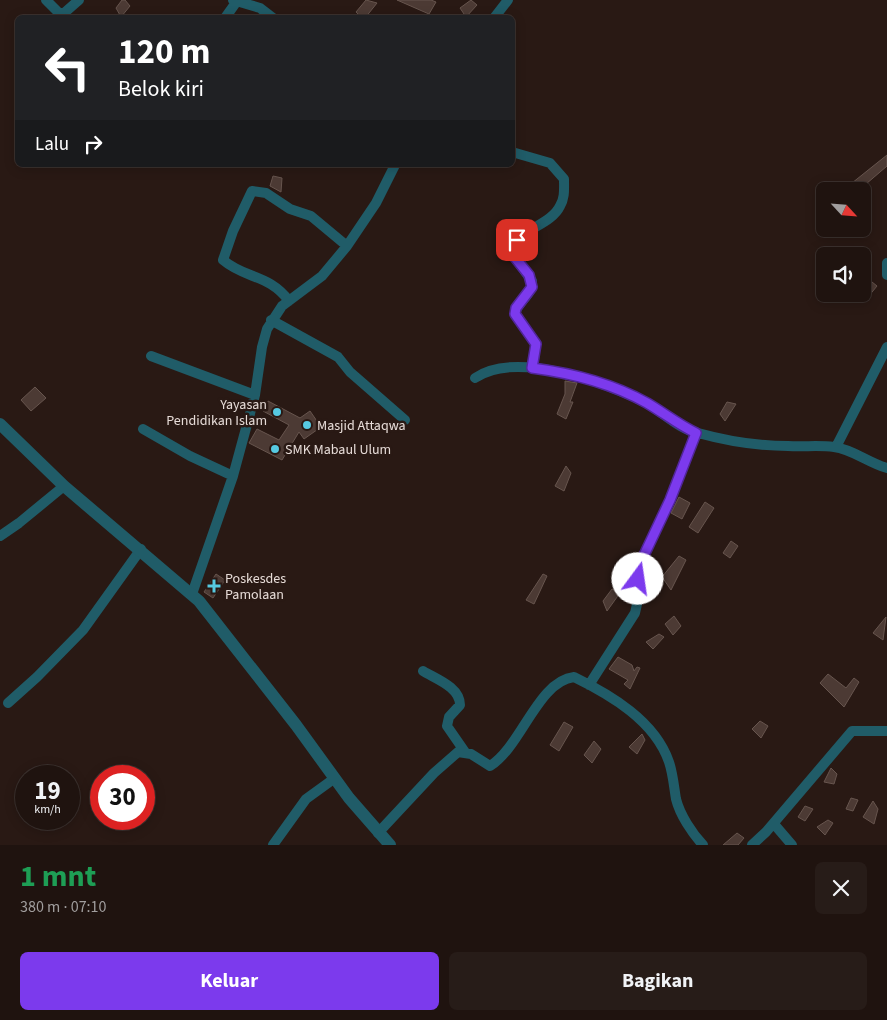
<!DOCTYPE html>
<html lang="id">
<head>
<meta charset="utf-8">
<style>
  :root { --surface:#1f130f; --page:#271c18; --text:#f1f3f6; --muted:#a19e9e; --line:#3c322f; --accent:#7c3aed }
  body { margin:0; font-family:"Source Sans 3",sans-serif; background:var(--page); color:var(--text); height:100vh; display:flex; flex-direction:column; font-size:19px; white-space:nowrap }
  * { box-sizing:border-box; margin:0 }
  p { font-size:16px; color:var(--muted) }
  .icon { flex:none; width:28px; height:28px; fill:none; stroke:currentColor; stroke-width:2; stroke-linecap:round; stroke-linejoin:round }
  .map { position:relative; height:845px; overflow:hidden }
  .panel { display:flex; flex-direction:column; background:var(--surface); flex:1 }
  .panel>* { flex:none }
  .banner { position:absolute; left:15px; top:15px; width:500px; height:152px; border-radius:8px; box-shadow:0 2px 12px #0003,0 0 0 1px var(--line); background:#202124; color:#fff; overflow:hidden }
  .needle { width:32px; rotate:116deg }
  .buttons { position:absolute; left:816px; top:182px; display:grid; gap:10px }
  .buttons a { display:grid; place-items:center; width:55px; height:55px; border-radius:8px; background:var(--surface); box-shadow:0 2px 12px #0003,0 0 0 1px var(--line); font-size:25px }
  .speed { position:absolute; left:15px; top:765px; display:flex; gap:10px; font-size:25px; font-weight:700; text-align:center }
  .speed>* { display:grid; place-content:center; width:65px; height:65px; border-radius:50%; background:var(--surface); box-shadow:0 2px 12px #0003,0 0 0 1px var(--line); line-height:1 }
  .speed small { font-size:12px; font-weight:400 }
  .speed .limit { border:8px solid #d22; background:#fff; color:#111 }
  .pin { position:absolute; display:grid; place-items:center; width:42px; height:42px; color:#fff; margin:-21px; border-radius:10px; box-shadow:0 2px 8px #0006 }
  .me { position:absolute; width:55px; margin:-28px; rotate:14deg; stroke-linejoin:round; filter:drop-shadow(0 0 4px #0008) }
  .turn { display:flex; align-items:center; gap:18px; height:105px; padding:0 20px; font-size:22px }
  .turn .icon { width:65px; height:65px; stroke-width:2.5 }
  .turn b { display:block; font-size:35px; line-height:42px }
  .then { display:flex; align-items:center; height:48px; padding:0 20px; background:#0003; gap:10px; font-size:19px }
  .round { display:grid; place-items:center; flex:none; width:52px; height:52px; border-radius:8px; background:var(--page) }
  .overview { display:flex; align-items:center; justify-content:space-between; height:85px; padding:0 20px }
  h1 { font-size:30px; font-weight:700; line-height:38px; color:#1e9e55 }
  .button { display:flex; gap:10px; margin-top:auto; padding:10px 20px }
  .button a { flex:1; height:58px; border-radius:8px; background:var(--accent); color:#fff; font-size:20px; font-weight:700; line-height:58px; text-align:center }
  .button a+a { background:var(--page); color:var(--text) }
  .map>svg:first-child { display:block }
  .building { fill:#4c3a34; stroke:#67554e }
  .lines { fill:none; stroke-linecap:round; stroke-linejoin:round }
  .minor { stroke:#205c68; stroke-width:10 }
  .tertiary { stroke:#205c68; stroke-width:12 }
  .route-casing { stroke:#51269a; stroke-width:12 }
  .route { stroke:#7c3aed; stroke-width:9 }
  .poi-dot { fill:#56c9e1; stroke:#291914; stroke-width:2 }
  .labels { text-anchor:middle; stroke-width:5; stroke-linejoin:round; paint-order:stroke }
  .poi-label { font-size:14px; fill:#e7dcd8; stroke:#291914; text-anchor:start }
</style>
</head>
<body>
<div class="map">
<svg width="887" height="845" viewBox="0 0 887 845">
  <rect width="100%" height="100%" fill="#291914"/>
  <path class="building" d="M122,0H125L130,6L121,17L116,8Z
    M366,0L377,3L365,18H362L356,12Z
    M397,0H431L436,2L429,14Z
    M471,0L477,5L466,17L460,8Z
    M887,155V166L859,190L852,183Z
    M273,176L282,178L281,192L270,186Z
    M867,278L877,286L868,297L862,293V283Z
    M565,381L577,383L570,402H573L566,419L557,414L565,394Z
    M35,387L46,398L31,411L21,400Z
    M268,401L300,418L310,411L321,427L304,439L299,432L282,460L249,443L257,429L279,440L289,425L263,411Z
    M727,402L736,404L725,421L720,414Z
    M566,466L571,473L564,491L555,486Z
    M679,497L690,503L682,519L671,513Z
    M705,502L714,508L698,533L689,527Z
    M731,541L738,546L730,558L723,553Z
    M679,556L686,560L671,590L662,577Z
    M216,574L225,580L213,598L204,592Z
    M543,574L547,576L534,604L526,600Z
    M612,589L620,593L607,611L603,601Z
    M674,616L681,626L673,635L665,624Z
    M886,617L883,640L873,633Z
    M659,634L664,637L653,649L646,642Z
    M618,657L632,665L634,671L637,667L640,668L630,689L624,684L628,680L609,669Z
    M828,674L846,688L854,678L859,682L844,707L820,683Z
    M760,721L768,726L761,738L752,729Z
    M564,722L573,727L559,751L550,745Z
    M642,734L645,740L637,754L629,747Z
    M594,741L601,749L592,763L584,755Z
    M831,768L837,774L834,784L824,782Z
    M851,798L858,800L853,811L846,809Z
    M873,801L878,809L874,824L863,817Z
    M805,806L813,809L805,821L798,817Z
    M828,820L833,823L825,835L817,827Z
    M737,833L744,838L738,845H723Z"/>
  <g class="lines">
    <path class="minor" d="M46,0L58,12L63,14L79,0
      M233,0L260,8L273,18
      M225,18L237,1
      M494,18L508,0
      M512,152L550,163L564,179C564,189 565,198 560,206C550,227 513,230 512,254L532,281C533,296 517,301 515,314L536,344L533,368
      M887,263V275
      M289,301C269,274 245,279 223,260L233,231L252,191L266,193L290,209L311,216L347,246
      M271,320L338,357L350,372L405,420
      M151,356L255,395
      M475,378C515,350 606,382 646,403C663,412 678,429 698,433C727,441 759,446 788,446C804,447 819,445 834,447C852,449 869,463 887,468
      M143,429L190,456L233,476
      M836,447L887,347
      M0,536L19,523L64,486
      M192,594L233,476L255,395L262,347L267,329L282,306L322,276L347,246L376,203L395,165
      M423,671C436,679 460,687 460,705L449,717L447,726L465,752
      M589,685L635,613L640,591L639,567L670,500L696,433
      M8,703L37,677L83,630L141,549
      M774,824L792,845
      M378,833L434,773L458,752L471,754L490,766C521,747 538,681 574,677C611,695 655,721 669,762C673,774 674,787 676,799C680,815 692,833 703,845
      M273,845L306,799L335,778
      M752,845L766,832L852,731H887"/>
    <path class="tertiary" d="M0,424L64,486L199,601L296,725L349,798L390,845"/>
  </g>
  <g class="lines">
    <defs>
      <path id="route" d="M517,240L512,254L529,275L532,287L516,308L515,314L536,344L532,368C571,373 613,384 647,403C664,413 679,425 696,433L670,500L638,568V579"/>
    </defs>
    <use href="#route" class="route-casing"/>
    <use href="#route" class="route"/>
  </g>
  <g class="poi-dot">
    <circle cx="277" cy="412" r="5"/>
    <circle cx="307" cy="425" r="5"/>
    <circle cx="275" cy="449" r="5"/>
    <path d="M211.5 578.5h5v5h5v5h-5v5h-5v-5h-5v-5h5z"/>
  </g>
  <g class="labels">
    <g class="poi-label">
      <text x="267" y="409" text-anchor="end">Yayasan<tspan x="267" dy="16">Pendidikan Islam</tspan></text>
      <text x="317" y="430">Masjid Attaqwa</text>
      <text x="285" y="454">SMK Mabaul Ulum</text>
      <text x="225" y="583">Poskesdes<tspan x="225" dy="16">Pamolaan</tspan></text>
    </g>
  </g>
</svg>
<div class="buttons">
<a><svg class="needle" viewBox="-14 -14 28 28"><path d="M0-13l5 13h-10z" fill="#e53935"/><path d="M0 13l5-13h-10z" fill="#a19e9e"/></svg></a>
<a><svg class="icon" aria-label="sound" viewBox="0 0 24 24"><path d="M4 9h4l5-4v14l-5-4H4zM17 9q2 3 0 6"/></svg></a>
</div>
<div class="speed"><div>19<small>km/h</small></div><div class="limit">30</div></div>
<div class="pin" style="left:517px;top:240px;background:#d93025"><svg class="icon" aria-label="arrive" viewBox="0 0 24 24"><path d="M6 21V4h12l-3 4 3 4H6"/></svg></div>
<svg class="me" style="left:638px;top:579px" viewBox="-20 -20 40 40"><circle r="19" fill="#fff"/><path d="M0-13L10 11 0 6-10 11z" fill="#7c3aed"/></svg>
<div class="banner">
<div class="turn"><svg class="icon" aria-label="left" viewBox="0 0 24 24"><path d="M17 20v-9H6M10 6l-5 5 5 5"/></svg><div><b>120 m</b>Belok kiri</div></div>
<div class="then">Lalu<svg class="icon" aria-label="right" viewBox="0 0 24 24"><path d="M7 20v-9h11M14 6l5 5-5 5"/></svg></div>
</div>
</div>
<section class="panel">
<div class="overview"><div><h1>1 mnt</h1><p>380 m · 07:10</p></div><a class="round"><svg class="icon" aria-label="close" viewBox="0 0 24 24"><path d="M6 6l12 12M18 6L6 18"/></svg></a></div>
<div class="button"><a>Keluar</a><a>Bagikan</a></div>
</section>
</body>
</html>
